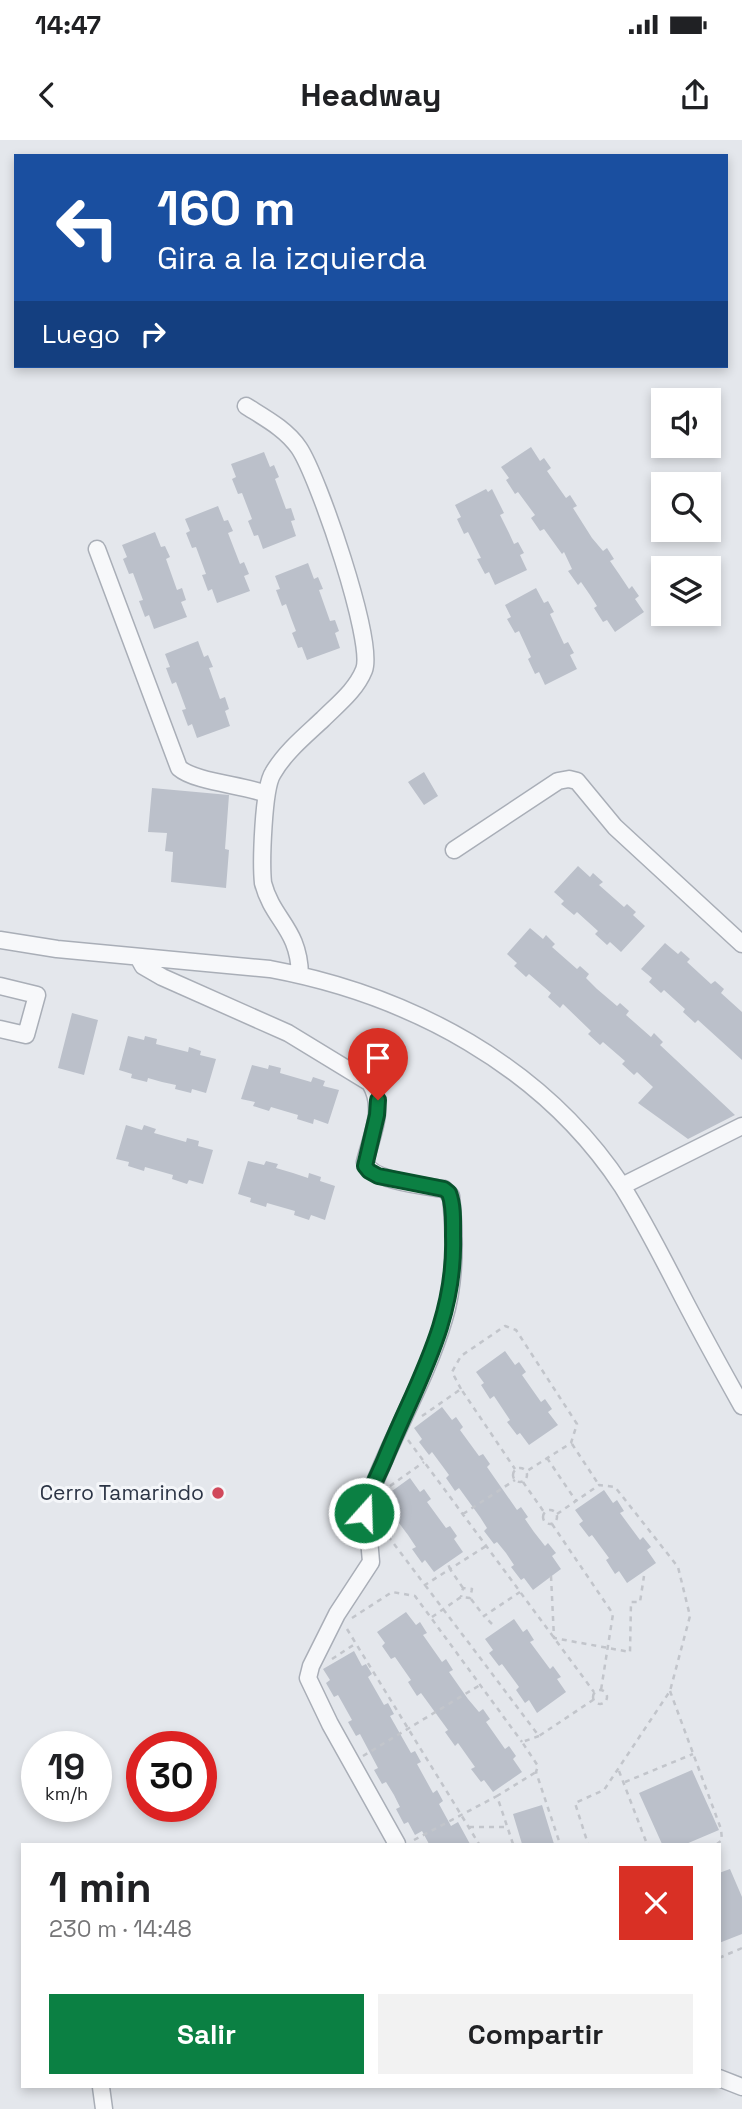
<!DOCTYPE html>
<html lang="es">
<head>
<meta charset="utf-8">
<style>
  :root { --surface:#fff; --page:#f2f2f2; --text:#202124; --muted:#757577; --accent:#0b8043 }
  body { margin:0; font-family:"Space Grotesk",sans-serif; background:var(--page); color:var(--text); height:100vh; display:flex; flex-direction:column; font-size:26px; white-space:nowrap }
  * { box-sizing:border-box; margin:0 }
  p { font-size:23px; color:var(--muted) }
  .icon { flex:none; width:38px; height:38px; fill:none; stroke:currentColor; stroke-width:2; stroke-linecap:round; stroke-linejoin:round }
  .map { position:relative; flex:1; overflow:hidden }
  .side { position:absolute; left:21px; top:1703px; width:700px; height:245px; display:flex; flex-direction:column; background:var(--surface); border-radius:0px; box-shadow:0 4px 10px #0003 }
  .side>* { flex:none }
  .hud { position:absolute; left:14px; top:14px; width:714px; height:214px; border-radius:0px; box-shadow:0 4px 10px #0003; background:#1a4fa0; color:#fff; overflow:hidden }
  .buttons { position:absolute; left:651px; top:248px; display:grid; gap:14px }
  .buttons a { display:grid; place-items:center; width:70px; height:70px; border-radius:0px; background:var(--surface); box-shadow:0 4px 10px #0003; font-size:35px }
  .speed { position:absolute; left:21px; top:1591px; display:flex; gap:14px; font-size:35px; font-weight:700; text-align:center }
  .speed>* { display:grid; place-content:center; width:91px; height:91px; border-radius:50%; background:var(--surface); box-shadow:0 4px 10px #0003; line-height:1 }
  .speed small { font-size:18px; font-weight:400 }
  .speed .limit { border:10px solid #d22; background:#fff; color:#111 }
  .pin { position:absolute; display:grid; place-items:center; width:60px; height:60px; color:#fff; margin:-72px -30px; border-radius:50% 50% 50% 0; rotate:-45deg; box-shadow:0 0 7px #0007 }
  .pin .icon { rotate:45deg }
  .me { position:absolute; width:77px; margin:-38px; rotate:20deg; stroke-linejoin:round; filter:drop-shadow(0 0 5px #0008) }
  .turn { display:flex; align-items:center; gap:24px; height:147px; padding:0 28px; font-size:32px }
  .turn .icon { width:91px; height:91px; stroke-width:2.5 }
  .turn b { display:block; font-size:49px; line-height:60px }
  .then { display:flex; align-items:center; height:66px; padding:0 28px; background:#0003; gap:14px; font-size:26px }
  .round { display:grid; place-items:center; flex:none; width:74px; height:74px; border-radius:0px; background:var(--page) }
  .summary { display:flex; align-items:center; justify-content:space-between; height:119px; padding:0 28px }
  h1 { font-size:42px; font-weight:800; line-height:52px }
  .action { display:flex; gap:14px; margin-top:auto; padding:14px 28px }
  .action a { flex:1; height:80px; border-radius:0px; background:var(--accent); color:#fff; font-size:28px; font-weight:800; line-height:80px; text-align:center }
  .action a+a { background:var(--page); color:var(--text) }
  .status { display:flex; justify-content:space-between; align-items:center; height:49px; padding:0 35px; background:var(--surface); direction:ltr }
  .status svg { height:19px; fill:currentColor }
  header { display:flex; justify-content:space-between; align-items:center; height:91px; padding:0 28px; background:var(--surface); font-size:32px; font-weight:800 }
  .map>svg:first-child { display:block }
  .building { fill:#bbc0ca }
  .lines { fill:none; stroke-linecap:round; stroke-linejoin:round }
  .street-casing { stroke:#a9aeb7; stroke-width:19 }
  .path { stroke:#c2c5cb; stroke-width:2.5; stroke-dasharray:5 5; stroke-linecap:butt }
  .street { stroke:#f7f8fa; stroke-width:16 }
  .route-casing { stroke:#07532c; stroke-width:18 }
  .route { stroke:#0b8043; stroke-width:12 }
  .poi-dot { fill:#d1495b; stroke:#f4f6f9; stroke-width:2.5 }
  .labels { text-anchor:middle; stroke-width:6; stroke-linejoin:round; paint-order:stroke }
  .poi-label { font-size:21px; fill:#2b3445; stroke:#f4f6f9; text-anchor:end }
</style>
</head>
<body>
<div class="status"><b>14:47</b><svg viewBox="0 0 49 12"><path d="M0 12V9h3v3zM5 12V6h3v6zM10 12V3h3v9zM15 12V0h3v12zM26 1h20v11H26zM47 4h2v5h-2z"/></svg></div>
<header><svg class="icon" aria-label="back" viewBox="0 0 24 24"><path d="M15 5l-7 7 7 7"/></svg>Headway<svg class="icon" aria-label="share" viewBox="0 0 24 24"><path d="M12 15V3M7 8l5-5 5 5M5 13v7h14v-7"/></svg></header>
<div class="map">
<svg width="742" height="1969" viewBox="0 0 742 1969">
  <rect width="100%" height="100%" fill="#e4e7ec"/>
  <path class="building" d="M531,307L540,321L544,318L551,328L547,331L566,358L570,355L577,366L573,368L592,398L603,411L607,408L614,419L610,421L619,434L629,449L632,446L639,456L635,459L644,472L615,492L607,480L603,482L594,468L597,466L590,455L581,442L578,445L568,431L572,429L564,412L562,414L544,389L540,391L531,378L535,375L518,352L515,354L506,340L509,338L501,327Z
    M264,312L270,327L274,325L279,337L275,339L286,369L291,368L295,380L291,381L296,396L263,409L258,395L254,396L248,381L252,379L242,353L238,354L232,339L236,337L231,324Z
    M486,349L488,352L492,349L504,373L500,375L509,393L514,404L518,402L524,413L520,415L527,430L495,445L489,432L485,434L477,419L481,418L468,392L464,394L457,379L461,377L455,365Z
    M218,366L224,381L228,380L233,391L228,393L240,424L244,422L249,434L244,436L250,451L217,463L212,449L208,451L202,435L206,434L196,407L192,408L186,393L190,391L185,379Z
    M155,392L161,407L165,406L170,417L166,419L177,450L182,448L186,460L181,462L187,477L154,489L149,475L145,477L139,461L143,460L133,433L129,434L123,419L127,417L122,405Z
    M308,423L314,439L318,437L323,449L319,450L330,481L335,480L339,491L335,493L340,508L307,520L302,507L298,508L292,493L296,491L291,478L286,464L282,466L276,450L280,449L275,436Z
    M536,448L544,463L548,461L554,472L550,474L564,504L568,502L574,513L570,515L577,529L545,545L539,532L535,534L528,519L531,517L519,491L515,493L507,479L511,477L505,465Z
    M198,501L204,517L208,515L213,527L209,528L220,559L225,557L229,569L225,571L230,586L197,598L192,584L188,586L182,570L186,569L176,542L172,544L166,528L170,527L165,514Z
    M424,632L438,656L424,665L408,642Z
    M152,648L229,655L225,709L229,710L226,748L171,742L173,712L165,711L167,693L148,692Z
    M578,726L590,737L593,733L603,742L599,745L624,767L627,764L636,772L633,775L645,786L621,812L610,802L607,805L595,794L598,791L577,772L574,775L561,764L564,761L554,752Z
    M530,788L543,799L546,795L555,804L552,807L577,829L580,826L589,834L586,838L597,849L617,866L620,863L629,871L626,875L651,897L654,893L663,902L660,905L735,975L688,999L638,963L653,947L637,932L634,935L622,924L625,921L603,902L600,905L588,894L591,891L563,864L560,868L548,857L551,853L529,834L526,837L514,826L517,823L507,814Z
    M665,803L678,814L681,811L690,819L687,822L711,844L715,841L724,849L721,853L742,872V920L698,880L695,883L683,872L685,869L664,850L661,853L649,842L652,838L641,829Z
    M72,873L98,880L84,935L58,928Z
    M128,896L144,900L145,896L157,899L156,904L188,912L189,907L201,911L200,915L216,919L206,953L192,949L191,953L175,949L176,945L162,942L148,938L147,942L131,938L132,934L119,930Z
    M252,925L268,929L269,925L281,928L280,933L311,942L313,937L325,941L323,946L339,950L328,984L314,979L313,984L297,979L298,975L271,967L269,971L253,966L255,962L241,959Z
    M126,985L142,990L144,985L156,989L154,993L186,1002L187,998L199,1001L198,1006L213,1010L203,1044L189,1040L187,1044L172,1039L173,1035L145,1027L144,1031L128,1026L129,1022L116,1019Z
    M248,1021L264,1025L266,1021L278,1024L276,1028L293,1033L308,1038L309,1033L321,1037L320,1041L335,1046L325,1080L311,1075L309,1080L294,1075L295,1071L267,1063L266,1067L250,1062L251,1058L238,1054Z
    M505,1211L515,1225L519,1222L526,1232L522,1235L541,1262L545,1259L552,1269L548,1272L558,1285L529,1305L520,1293L517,1295L507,1282L510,1280L494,1256L490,1259L481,1245L484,1243L476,1232Z
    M442,1267L452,1280L456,1277L463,1287L460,1290L479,1316L483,1314L490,1324L487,1327L517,1370L521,1367L528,1377L525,1379L534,1392L545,1406L548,1403L556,1413L552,1416L561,1429L533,1450L524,1438L521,1440L511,1427L514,1425L506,1413L497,1402L494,1404L484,1391L487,1388L480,1377L459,1348L455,1351L446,1338L449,1335L432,1312L429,1315L419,1302L422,1299L414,1288Z
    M410,1338L420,1352L424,1349L431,1359L427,1362L446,1388L450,1386L457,1396L454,1399L463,1412L434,1432L425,1420L422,1423L412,1409L416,1407L408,1395L399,1383L396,1386L386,1372L390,1370L381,1359Z
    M604,1350L613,1363L617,1360L624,1371L620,1373L640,1400L643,1397L651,1407L647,1410L656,1423L627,1443L619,1431L615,1434L606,1420L609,1418L592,1395L589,1397L579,1384L583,1381L575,1370Z
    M406,1472L416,1485L420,1482L427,1493L423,1495L442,1522L446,1519L453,1530L449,1532L468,1559L479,1572L483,1569L490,1579L486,1582L505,1609L509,1606L516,1616L513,1619L522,1632L493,1652L484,1640L481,1642L471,1629L475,1627L458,1603L455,1606L445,1592L448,1590L421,1553L417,1556L408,1542L411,1540L395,1517L391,1519L382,1506L385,1503L377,1492Z
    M514,1479L523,1492L527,1489L534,1500L530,1502L550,1529L553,1526L561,1537L557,1539L566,1552L537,1573L529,1560L525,1563L516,1550L519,1547L502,1524L499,1526L489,1513L493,1510L485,1499Z
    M354,1511L362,1526L366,1524L372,1534L368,1537L384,1565L388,1563L394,1574L390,1576L411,1613L415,1611L421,1622L417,1624L433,1653L437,1650L443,1661L439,1664L451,1686L458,1682L470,1704H429L422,1691L415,1695L408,1682L404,1684L396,1669L400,1667L394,1655L386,1642L382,1644L374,1630L378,1628L360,1594L356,1596L348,1582L352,1580L338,1555L334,1557L326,1543L330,1540L323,1529Z
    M692,1630L719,1690L686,1704H662L639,1653Z
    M542,1665L554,1704H522L513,1674Z
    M730,1729L742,1757V1794L719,1803V1733Z"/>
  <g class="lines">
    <defs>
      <path id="street" d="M246,266C265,278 286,289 299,308C318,336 375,502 364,530C356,550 338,564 323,579C306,595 285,612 273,633C263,648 261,723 263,743C273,781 299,788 300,835
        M97,409L179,628C195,642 244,645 266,654
        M454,710L558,641L569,639L577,641L615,687L742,804
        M0,800L57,809L270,829C410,855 543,926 622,1046C642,1078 659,1111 676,1144C697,1185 719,1225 742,1266
        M138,817L143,826L162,837L288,893L370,943C386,969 371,996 365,1022C371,1041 425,1046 444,1049L451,1056C455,1096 456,1140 444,1179C425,1244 387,1303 365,1368L364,1379L369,1399L371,1422L337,1474L311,1526L308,1538L330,1584L397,1704
        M0,846L37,855L26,895L0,889
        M622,1046L742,986
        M719,1938L742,1947
        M101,1947L104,1969"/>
    </defs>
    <use href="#street" class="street-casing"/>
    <path class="path" d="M461,1249L452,1232L461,1216L505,1186L516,1190L577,1284L571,1303L527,1331
      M422,1276L461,1249L515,1329
      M408,1300L594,1552
      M572,1304L599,1345
      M547,1318L576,1361
      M513 1335a7 7 0 1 1 14 0a7 7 0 1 1-14 0Z
      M523,1342L544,1372
      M390,1346L424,1322
      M543 1377a7 7 0 1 1 14 0a7 7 0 1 1-14 0Z
      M463,1374L515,1340
      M557,1374L599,1345L615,1347L678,1427L690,1476L670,1551L604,1650L575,1663L588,1704
      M552,1384L613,1474L601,1550
      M382,1388L425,1445L450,1429L447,1421
      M551,1436L554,1498L630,1512L631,1462H640L644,1436
      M425,1445L539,1596L593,1560
      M463,1448L450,1429L486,1406
      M471,1459L484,1476
      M432,1477L461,1457L470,1458L472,1449L463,1448L461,1457
      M352,1478L392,1452L415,1456L522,1602
      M492,1484L484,1476L520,1452
      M347,1489L479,1704
      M332,1519L355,1504
      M593 1557a7 7 0 1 1 14 0a7 7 0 1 1-14 0Z
      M670,1551L721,1689L722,1700L717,1704
      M539,1596L522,1602L538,1626L536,1632L560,1704
      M363,1616L480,1545
      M619,1631L647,1704
      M625,1642L693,1614
      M469,1687H507
      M414,1700L497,1656
      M513,1704L497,1656L536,1632
      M719,1818L742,1808"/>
    <use href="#street" class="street"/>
  </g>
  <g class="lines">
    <defs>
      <path id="route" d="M364,1373C367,1355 378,1336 385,1319C416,1243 456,1181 453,1096C453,1082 454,1066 449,1053L444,1049L378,1036L369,1031L365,1026L377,975L378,960"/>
    </defs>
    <use href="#route" class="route-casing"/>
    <use href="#route" class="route"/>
  </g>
  <circle class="poi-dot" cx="218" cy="1353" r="7"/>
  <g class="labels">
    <g class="poi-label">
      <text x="204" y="1360">Cerro Tamarindo</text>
    </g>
  </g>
</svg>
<div class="buttons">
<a><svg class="icon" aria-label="sound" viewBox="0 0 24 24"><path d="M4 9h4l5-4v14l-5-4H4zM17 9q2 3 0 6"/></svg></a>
<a><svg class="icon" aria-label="search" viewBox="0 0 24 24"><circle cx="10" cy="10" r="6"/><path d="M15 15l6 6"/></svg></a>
<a><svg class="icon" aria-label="layers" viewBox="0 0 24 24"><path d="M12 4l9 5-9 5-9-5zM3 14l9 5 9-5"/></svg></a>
</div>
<div class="speed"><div>19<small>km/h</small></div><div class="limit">30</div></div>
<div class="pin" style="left:378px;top:960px;background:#d93025"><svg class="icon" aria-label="arrive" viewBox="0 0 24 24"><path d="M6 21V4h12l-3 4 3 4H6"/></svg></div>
<svg class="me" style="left:364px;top:1373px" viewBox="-20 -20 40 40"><circle r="17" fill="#0b8043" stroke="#fff" stroke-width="3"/><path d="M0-11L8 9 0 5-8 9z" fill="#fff"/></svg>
<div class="hud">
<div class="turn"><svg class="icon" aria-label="left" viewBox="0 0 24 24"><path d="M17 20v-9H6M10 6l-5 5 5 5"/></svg><div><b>160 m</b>Gira a la izquierda</div></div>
<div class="then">Luego<svg class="icon" aria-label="right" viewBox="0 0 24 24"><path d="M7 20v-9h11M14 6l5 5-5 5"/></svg></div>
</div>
<section class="side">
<div class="summary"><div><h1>1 min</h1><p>230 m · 14:48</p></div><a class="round" style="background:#d93025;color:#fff"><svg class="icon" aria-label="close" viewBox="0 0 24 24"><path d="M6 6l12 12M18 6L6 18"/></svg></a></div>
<div class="action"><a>Salir</a><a>Compartir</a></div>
</section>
</div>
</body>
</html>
